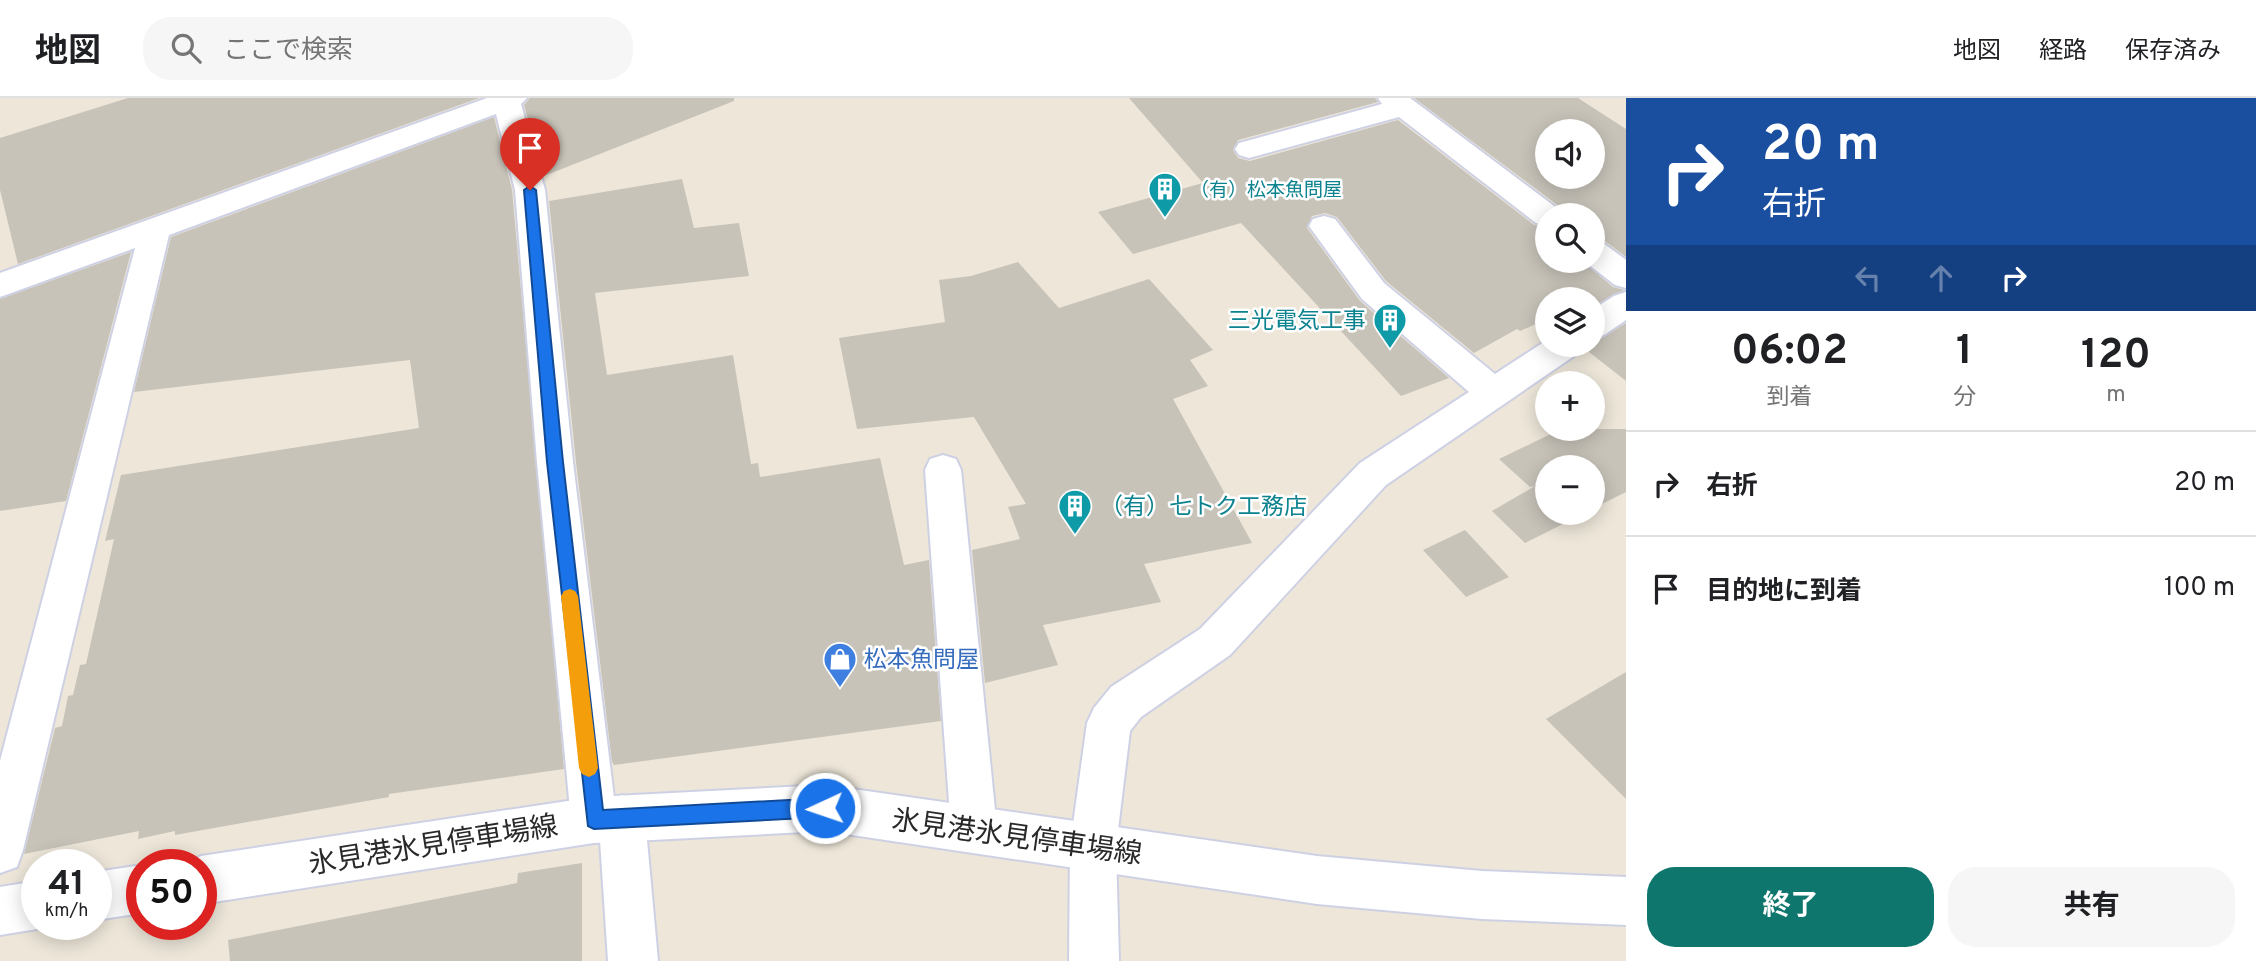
<!DOCTYPE html>
<html lang="ja">
<head>
<meta charset="utf-8">
<style>
  :root { --surface:#fff; --page:#f6f6f6; --text:#202124; --muted:#757577; --line:#e0e0e0; --accent:#0f766e }
  body { margin:0; font-family:Overpass,"Noto Sans JP",sans-serif; background:var(--page); color:var(--text); height:100vh; display:flex; flex-direction:column; font-size:26px; white-space:nowrap }
  * { box-sizing:border-box; margin:0 }
  p { font-size:23px; color:var(--muted) }
  .icon { flex:none; width:38px; height:38px; fill:none; stroke:currentColor; stroke-width:2; stroke-linecap:round; stroke-linejoin:round }
  .map { position:relative; flex:1; overflow:hidden }
  .panel { display:flex; flex-direction:column; background:var(--surface); width:630px }
  .panel>* { flex:none }
  .guide { background:#1a4fa0; color:#fff; overflow:hidden }
  .buttons { position:absolute; left:1535px; top:21px; display:grid; gap:14px }
  .buttons a { display:grid; place-items:center; width:70px; height:70px; border-radius:50%; background:var(--surface); box-shadow:0 4px 18px #0003; font-size:35px }
  .speed { position:absolute; left:21px; top:751px; display:flex; gap:14px; font-size:35px; font-weight:700; text-align:center }
  .speed>* { display:grid; place-content:center; width:91px; height:91px; border-radius:50%; background:var(--surface); box-shadow:0 4px 18px #0003; line-height:1 }
  .speed small { font-size:18px; font-weight:400 }
  .speed .limit { border:10px solid #d22; background:#fff; color:#111 }
  .pin { position:absolute; display:grid; place-items:center; width:60px; height:60px; color:#fff; margin:-72px -30px; border-radius:50% 50% 50% 0; rotate:-45deg; box-shadow:0 0 7px #0007 }
  .pin .icon { rotate:45deg }
  .me { position:absolute; width:77px; margin:-38px; rotate:267deg; stroke-linejoin:round; filter:drop-shadow(0 0 5px #0008) }
  .turn { display:flex; align-items:center; gap:24px; height:147px; padding:0 21px; font-size:32px }
  .turn .icon { width:91px; height:91px; stroke-width:2.5 }
  .turn b { display:block; font-size:49px; line-height:60px }
  .lanes { display:flex; align-items:center; height:66px; padding:0 21px; background:#0003; justify-content:center; gap:35px; direction:ltr }
  .lanes .off { opacity:.35 }
  .eta { display:flex; justify-content:space-evenly; align-items:center; height:119px; text-align:center }
  .eta b { font-size:42px; font-weight:700; line-height:49px }
  .primary-button { display:flex; gap:14px; margin-top:auto; padding:14px 21px }
  .primary-button a { flex:1; height:80px; border-radius:28px; background:var(--accent); color:#fff; font-size:28px; font-weight:700; line-height:80px; text-align:center }
  .primary-button a+a { background:var(--page); color:var(--text) }
  ul { padding:0; list-style:none }
  li { display:flex; align-items:center; gap:21px; height:105px; padding:0 21px; border-top:2px solid var(--line) }
  li div { flex:1 }
  li b { display:block; font-size:26px }
  li em { font-style:normal }
  header { display:flex; align-items:center; gap:42px; box-sizing:border-box; height:98px; padding:0 35px; background:var(--surface); border-bottom:2px solid var(--line) }
  header strong { font-size:33px }
  nav { display:flex; gap:38px; margin-inline-start:auto; font-size:24px }
  .search { width:490px; height:63px; background:var(--page); display:flex; align-items:center; gap:18px; box-sizing:border-box; padding:0 24px; border-radius:28px; color:var(--muted); font-size:26px }
  main { display:flex; flex:1; min-height:0 }
  .map>svg:first-child { display:block }
  .building { fill:#c8c3b9; fill-rule:evenodd }
  .lines { fill:none; stroke-linecap:round; stroke-linejoin:round }
  .minor-casing { stroke:#ced1e4; stroke-width:4 }
  .secondary-casing { stroke:#ced1e4; stroke-width:4 }
  .minor { fill:#fff; fill-rule:evenodd }
  .secondary { fill:#fff; fill-rule:evenodd }
  .route { fill:#1a73e8; stroke:#114b97; stroke-width:2 }
  .slow { fill:#f59e0b }
  .labels { text-anchor:middle; stroke-width:5; stroke-linejoin:round; paint-order:stroke }
  .far-culture-label { font-size:19px; fill:#0d838f; stroke:#fff; text-anchor:start }
  .culture-label { font-size:23px; fill:#0d838f; stroke:#fff; text-anchor:end }
  .shop-label { font-size:23px; fill:#366cbe; stroke:#fff; text-anchor:start }
  .near-street-label { font-size:28px; fill:#292929; stroke:#fff }
</style>
</head>
<body>
<header>
<strong>地図</strong>
<div class="search"><svg class="icon" aria-label="search" viewBox="0 0 24 24"><circle cx="10" cy="10" r="6"/><path d="M15 15l6 6"/></svg>ここで検索</div>
<nav><a>地図</a><a>経路</a><a>保存済み</a></nav>
</header>
<main>
<div class="map">
<svg width="1626" height="863" viewBox="0 0 1626 863">
  <rect width="100%" height="100%" fill="#ede6d9"/>
  <path class="building" d="M128,0H479L18,166L0,92V40Z
    M530,0H734V3L544,78L524,7Z
    M1129,0H1375L1378,4L1238,42L1233,52L1238,60L1250,63L1398,22L1534,127L1547,130V163H1582L1613,189L1624,192L1592,209V201H1547V221L1520,233L1517,231L1474,255L1386,183L1337,119L1325,115L1312,118L1307,130L1360,203L1449,280L1401,298L1241,125L1133,156L1098,114L1203,85Z
    M1414,0H1578L1626,31V159L1605,143L1592,140V117H1565L1560,109ZM1547,33H1592V79H1547Z
    M494,19L512,92L564,671L389,696V699L175,737V733L138,741L139,733L24,756L55,630L62,628L68,598L73,597L80,567L86,566L114,441L105,443L121,377L419,330L410,262L134,294L171,139Z
    M682,81L694,130L739,125L749,178L595,195L607,277L733,257L751,366L758,365L760,379L880,360L904,467L929,462L941,623L614,667L612,664L576,364L549,103Z
    M131,154L66,403L0,413V201Z
    M1018,164L1059,210L1149,181L1213,252L1190,262L1208,288L1173,301L1252,445L1144,466L1161,504L1043,527L1058,567L985,585L972,452L1020,441L1008,409L1026,406L974,319L857,331L839,240L945,224L939,182L971,178Z
    M1626,225V283L1584,250Z
    M1561,331H1626V394L1592,411V369H1547V415H1585L1525,445L1492,413L1535,388L1530,389L1499,361Z
    M1465,432L1509,479L1466,499L1423,452Z
    M1626,574V701L1546,621Z
    M582,765V863H230L228,842L517,785L518,775Z"/>
  <g class="lines">
    <defs>
      <path id="minor" d="M487,0H527L521,6L545,92L573,364L614,700L622,697L638,704L645,720L658,863H608L600,742L594,745L578,738L571,722L537,364L515,92L496,16L169,137L23,752L17,769L0,775V663L135,150L0,199V175Z
        M1378,0H1410L1558,111L1562,117H1547V128L1536,125L1399,19L1249,60L1239,57L1235,51L1239,45L1382,6Z
        M1324,118L1335,121L1384,185L1495,276L1547,242V247H1582L1577,256L1386,387L1230,557L1141,619L1130,633L1116,748L1119,863H1069L1070,748L1087,625L1094,610L1111,589L1200,531L1360,365L1469,294L1362,201L1309,128L1313,121Z
        M1592,142L1603,145L1626,162V190L1615,187L1584,163H1592Z
        M1626,194V222L1604,237L1592,240V212L1614,198Z
        M943,357L956,361L961,372L997,732L990,748L974,755L958,748L951,732L925,372L930,361Z"/>
      <path id="secondary" d="M825,687L1317,758L1482,773L1626,779V827L1482,821L1317,806L825,733L594,745L201,806V766H184L201,758L594,699Z
        M142,767V815L96,822V774Z
        M37,783V826H49L37,831L0,837V789Z"/>
    </defs>
    <use href="#minor" class="minor-casing"/>
    <use href="#secondary" class="secondary-casing"/>
    <use href="#minor" class="minor"/>
    <use href="#secondary" class="secondary"/>
  </g>
  <path class="route" d="M530,88L536,92L563,364L603,712L825,700L832,703L834,710L832,716L825,719L594,731L588,728L547,364L524,92Z"/>
  <path class="slow" d="M570,491L575,493L578,498L598,670L595,676L589,679L582,676L579,670L561,498L564,493Z"/>
  <defs>
    <symbol id="building-pin" viewBox="-11 -11 22 30"><path d="M0 17L-7.5 6A9.5 9.5 0 1 1 7.5 6Z" fill="#0f9aa8" stroke="#fff"/><path d="M-4-6H4V6H1V3H-1V6H-4ZM-2.5-4.3h1.7v1.8h-1.7ZM.8-4.3h1.7v1.8H.8ZM-2.5-1h1.7V.8h-1.7ZM.8-1h1.7V.8H.8Z" fill="#fff"/></symbol>
    <symbol id="shop-pin" viewBox="-11 -11 22 30"><path d="M0 17L-7.5 6A9.5 9.5 0 1 1 7.5 6Z" fill="#3f7fe0" stroke="#fff"/><path d="M-5-2.5h2.3a2.7 3.5 0 0 1 5.4 0H5L5.5 6h-11ZM-1.5-2.5h3a1.5 2.3 0 0 0-3 0Z" fill="#fff"/></symbol>
  </defs>
  <g fill-rule="evenodd">
    <use href="#building-pin" x="1146" y="72" width="38" height="52"/>
    <use href="#building-pin" x="1371" y="203" width="38" height="52"/>
    <use href="#building-pin" x="1056" y="389" width="38" height="52"/>
    <use href="#shop-pin" x="821" y="542" width="38" height="52"/>
  </g>
  <g class="labels">
    <g class="far-culture-label">
      <text x="1190" y="98">（有）松本魚問屋</text>
    </g>
    <g class="culture-label">
      <text x="1366" y="230">三光電気工事</text>
      <text x="1100" y="416" text-anchor="start">（有）七トク工務店</text>
    </g>
    <g class="shop-label">
      <text x="864" y="569">松本魚問屋</text>
    </g>
    <g class="near-street-label">
      <text transform="translate(1017 738) rotate(8)" y="10">氷見港氷見停車場線</text>
      <text transform="translate(433 746) rotate(-9)" y="10">氷見港氷見停車場線</text>
    </g>
  </g>
</svg>
<div class="buttons">
<a><svg class="icon" aria-label="sound" viewBox="0 0 24 24"><path d="M4 9h4l5-4v14l-5-4H4zM17 9q2 3 0 6"/></svg></a>
<a><svg class="icon" aria-label="search" viewBox="0 0 24 24"><circle cx="10" cy="10" r="6"/><path d="M15 15l6 6"/></svg></a>
<a><svg class="icon" aria-label="layers" viewBox="0 0 24 24"><path d="M12 4l9 5-9 5-9-5zM3 14l9 5 9-5"/></svg></a>
<a>+</a>
<a>−</a>
</div>
<div class="speed"><div>41<small>km/h</small></div><div class="limit">50</div></div>
<div class="pin" style="left:530px;top:92px;background:#d93025"><svg class="icon" aria-label="arrive" viewBox="0 0 24 24"><path d="M6 21V4h12l-3 4 3 4H6"/></svg></div>
<svg class="me" style="left:825px;top:710px" viewBox="-20 -20 40 40"><circle r="17" fill="#1a73e8" stroke="#fff" stroke-width="3"/><path d="M0-11L8 9 0 5-8 9z" fill="#fff"/></svg>
</div>
<section class="panel">
<div class="guide">
<div class="turn"><svg class="icon" aria-label="right" viewBox="0 0 24 24"><path d="M7 20v-9h11M14 6l5 5-5 5"/></svg><div><b>20 m</b>右折</div></div>
<div class="lanes"><svg class="icon off" aria-label="left" viewBox="0 0 24 24"><path d="M17 20v-9H6M10 6l-5 5 5 5"/></svg><svg class="icon off" aria-label="ahead" viewBox="0 0 24 24"><path d="M12 20V5M6 11l6-6 6 6"/></svg><svg class="icon" aria-label="right" viewBox="0 0 24 24"><path d="M7 20v-9h11M14 6l5 5-5 5"/></svg></div>
</div>
<div class="eta">
<div><b>06:02</b><p>到着</p></div>
<div><b>1</b><p>分</p></div>
<div><b>120</b><p>m</p></div>
</div>
<ul>
<li><svg class="icon" aria-label="right" viewBox="0 0 24 24"><path d="M7 20v-9h11M14 6l5 5-5 5"/></svg><div><b>右折</b></div><em>20 m</em></li>
<li><svg class="icon" aria-label="arrive" viewBox="0 0 24 24"><path d="M6 21V4h12l-3 4 3 4H6"/></svg><div><b>目的地に到着</b></div><em>100 m</em></li>
</ul>
<div class="primary-button"><a>終了</a><a>共有</a></div>
</section>
</main>
</body>
</html>
